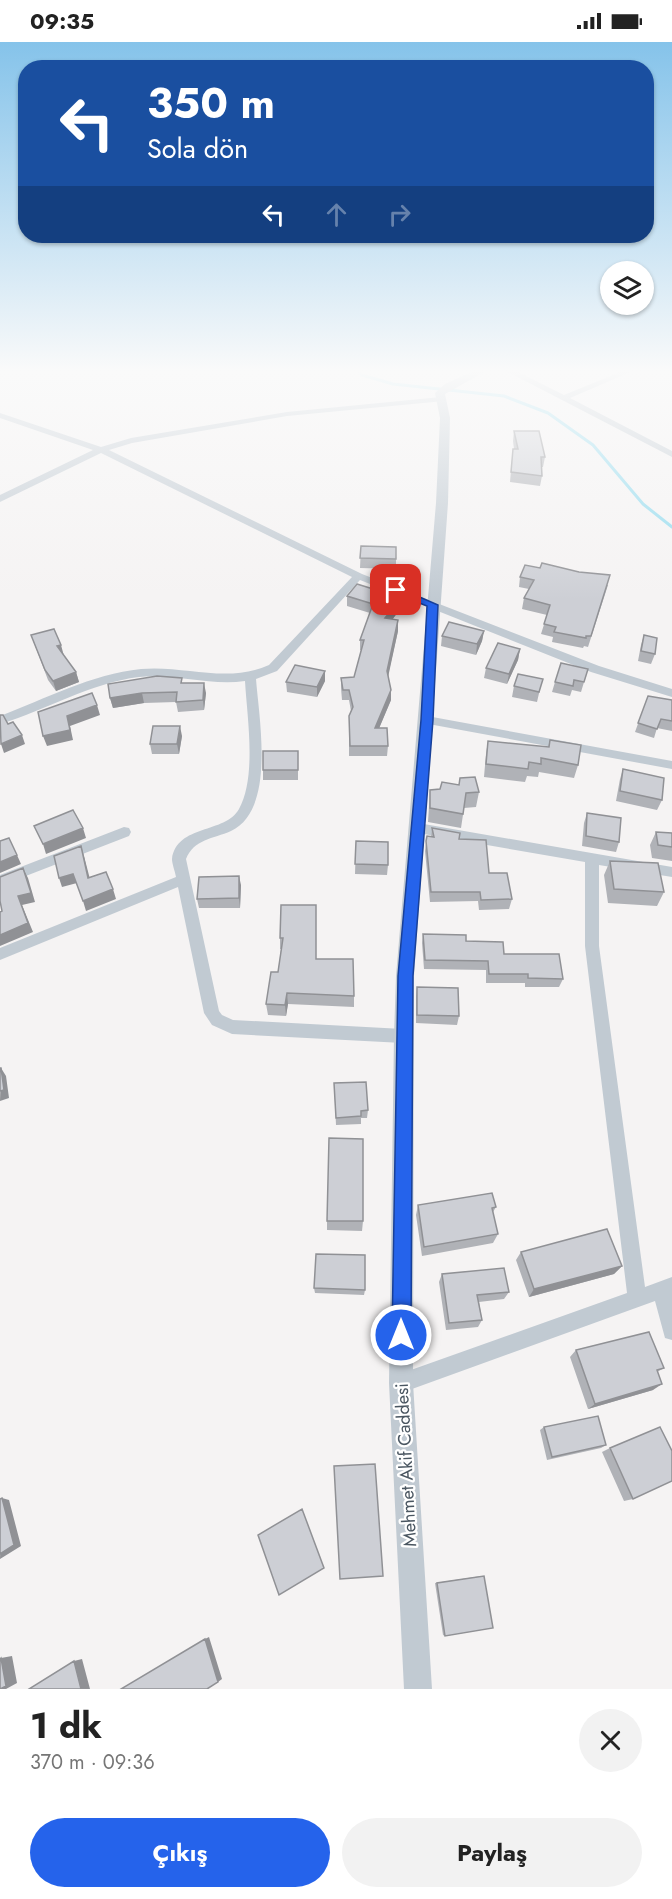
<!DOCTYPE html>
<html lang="tr">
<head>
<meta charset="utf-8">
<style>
  :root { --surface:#fff; --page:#f2f2f2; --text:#222; --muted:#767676; --accent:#2563eb }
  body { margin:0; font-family:Jost,sans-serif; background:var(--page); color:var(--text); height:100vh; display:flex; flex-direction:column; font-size:22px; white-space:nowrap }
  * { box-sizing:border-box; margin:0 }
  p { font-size:20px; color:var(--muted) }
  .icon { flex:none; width:33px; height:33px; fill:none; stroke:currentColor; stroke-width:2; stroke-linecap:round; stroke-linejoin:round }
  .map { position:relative; height:1647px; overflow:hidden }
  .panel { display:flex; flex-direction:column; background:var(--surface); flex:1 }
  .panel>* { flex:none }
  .hud { position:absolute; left:18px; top:18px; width:636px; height:183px; border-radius:24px; box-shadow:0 2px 4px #0004; background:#1a4fa0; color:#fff; overflow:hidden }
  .fabs { position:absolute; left:600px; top:219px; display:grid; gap:12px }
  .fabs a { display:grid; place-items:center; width:54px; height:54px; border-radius:50%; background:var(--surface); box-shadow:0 2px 4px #0004; font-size:30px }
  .pin { position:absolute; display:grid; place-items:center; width:51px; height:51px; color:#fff; margin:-26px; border-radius:12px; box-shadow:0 3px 9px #0006 }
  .me { position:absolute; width:66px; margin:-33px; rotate:0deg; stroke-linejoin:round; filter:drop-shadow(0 0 4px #0008) }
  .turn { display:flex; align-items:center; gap:21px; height:126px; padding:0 30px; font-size:27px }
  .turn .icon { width:78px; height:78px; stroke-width:2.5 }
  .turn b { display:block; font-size:42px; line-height:51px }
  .lanes { display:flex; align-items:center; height:57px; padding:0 30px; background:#0003; justify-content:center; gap:30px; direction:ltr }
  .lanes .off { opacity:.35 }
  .round { display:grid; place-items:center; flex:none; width:63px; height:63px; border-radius:32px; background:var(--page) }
  .head { display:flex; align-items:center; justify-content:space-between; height:102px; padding:0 30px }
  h1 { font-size:36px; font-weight:700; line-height:45px }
  .action { display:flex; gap:12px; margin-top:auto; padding:12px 30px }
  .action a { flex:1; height:69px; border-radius:36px; background:var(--accent); color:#fff; font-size:24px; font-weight:700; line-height:69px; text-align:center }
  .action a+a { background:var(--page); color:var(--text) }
  .status { display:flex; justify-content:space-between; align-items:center; height:42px; padding:0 30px; background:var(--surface); direction:ltr }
  .status svg { height:16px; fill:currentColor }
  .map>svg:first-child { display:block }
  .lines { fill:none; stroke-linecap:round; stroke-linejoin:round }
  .stream { stroke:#90daee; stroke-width:3 }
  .minor { fill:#c1cad2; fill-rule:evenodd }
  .tertiary { fill:#c1cad2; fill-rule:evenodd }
  .wall { fill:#b0b2b7 }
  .shaded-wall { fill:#909195 }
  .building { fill:#cdcfd5; stroke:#909195; stroke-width:1.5 }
  .route { fill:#2563eb; stroke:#184099; stroke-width:1.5 }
  .labels { text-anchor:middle; stroke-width:4.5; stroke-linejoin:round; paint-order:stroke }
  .street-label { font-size:18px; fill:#4a5661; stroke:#fff }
</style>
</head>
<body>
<div class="status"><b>09:35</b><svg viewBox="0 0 49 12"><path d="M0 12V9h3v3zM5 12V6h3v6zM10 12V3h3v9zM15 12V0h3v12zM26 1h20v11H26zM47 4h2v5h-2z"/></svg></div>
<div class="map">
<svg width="672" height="1647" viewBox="0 0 672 1647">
  <rect width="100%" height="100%" fill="#f5f3f3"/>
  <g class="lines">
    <path class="stream" d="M357,328L362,333L393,342L504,354L548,371L593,403L643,462L672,485"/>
    <path class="minor" d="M504,328H514L564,353L625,328H635L570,356L672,409V415Z
      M441,355L445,357L444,359L287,374L132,401L109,408L362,532L599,624L672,647V655L591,630L360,538L277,629L256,637C259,677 276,768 231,789C213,797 194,797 186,817L219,969L222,973L233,978L403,987L408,989L411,994L408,999L403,1001L232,992L212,983L204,971L178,845L0,918V906L176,835C175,829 172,822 172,817C177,782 225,792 239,767C257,734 247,675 245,639C209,644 174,631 139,635C90,641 47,668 0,682V674C45,657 92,632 141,627C185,623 227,642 269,623L352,535L101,411L0,460V453L93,408L0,376V371L101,405L131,396L287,370Z
      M427,674L672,719V727L423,681L421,678L423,675Z
      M418,781L672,825V835L599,823V904L645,1245L672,1235V1298L665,1296L655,1259L401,1351L394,1348L391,1341L394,1334L627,1251L585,904V820L418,791L411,786Z
      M124,785L129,786L131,790L129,794L0,844V833Z"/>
    <path class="tertiary" d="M476,328H488L445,352L450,376L448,461L414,934L413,1341L432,1647H404L389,1341L394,994L396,934L436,461L440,376L435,351L445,342Z"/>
  </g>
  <path class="wall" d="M514,389L545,415L543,425H541L542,434L540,444L510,440L512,417L513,407H514L513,399Z
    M361,504L396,517V527L360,526Z
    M520,535L608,543L588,605L584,604L583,606L552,600L553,595L541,592L547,573L522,567L524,556L529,547L519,545Z
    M347,554L402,556L401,566L392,578L398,589L388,633L391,648V658L379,686L388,704L387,714H349V674L351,669L349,658H342L341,646V636L354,635L361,608H360V598L370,571L347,564Z
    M484,589L482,599L476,613L441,604L442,594Z
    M31,593L64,614L76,630L79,640L56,649L48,638Z
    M644,593L655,612L651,622L638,619L641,603Z
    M520,607L518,618L507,642L484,636L486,626Z
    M588,627L581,650L572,648L570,654L552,650L555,640Z
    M325,629V639L317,655L287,650L286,640Z
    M183,641L206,651L204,668L178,670L176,660L144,661L113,666L110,656Z
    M514,644L540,647L537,660L512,655Z
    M648,654L672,658V689L657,686L654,696L635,690Z
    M182,694L179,712H152L150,702Z
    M550,698L578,723L574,736L539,730L538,735L527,734L525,740L484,735L486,712L488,699L548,705Z
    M298,719V738H263V728Z
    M623,727L662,758L657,768L616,759L620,737Z
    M430,748L479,750L476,765L464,766L461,786L428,780Z
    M587,771L619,800L616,810L582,804L584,781Z
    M432,786L459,797L512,857L509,867L479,868L478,859L430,860L425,809L427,794L431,795Z
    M656,790L672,791V819L652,816L650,803Z
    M356,799L388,823L387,833L355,832Z
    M610,819L664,850L657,864L608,861L604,833Z
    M241,843L240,866H199L197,857Z
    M281,863L316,917L354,954V965L288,962L286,974L268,973L266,962L278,930L281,907H280V896Z
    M423,892L466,899L504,912L563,937L559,945H525V941H486V928L424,927L422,901Z
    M417,945L459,974L457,983L416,981V954Z
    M334,1041L368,1068L367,1076H361V1082L336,1083Z
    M418,1163L496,1165L493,1170L498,1192L493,1201L422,1214L416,1173Z
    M327,1179H363L362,1189L327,1188Z
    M521,1210L622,1224L614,1232L529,1255L516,1218Z
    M442,1232L509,1250L504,1257L479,1260L482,1278L478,1285L446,1288L439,1240Z
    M314,1246L365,1248L364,1253L315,1251Z
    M576,1308L664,1326L657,1330L653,1348L588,1367L570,1315Z
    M544,1385L606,1403L601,1406L547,1418L540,1388Z
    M610,1406L633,1457L624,1459L602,1410Z
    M481,1534L445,1594L443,1593L435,1541Z"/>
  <path class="shaded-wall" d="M402,556L401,566L385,587V576Z
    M398,578V589L387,640V629Z
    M484,589L482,599L476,613L477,602Z
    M61,603L64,614L57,604Z
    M520,607L518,618L507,642L509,632Z
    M325,629V639L317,655V645Z
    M76,630L79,640L56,649L53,639Z
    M204,641L206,651L204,668L203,658Z
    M391,648V658L375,696V686Z
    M142,651L144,661L113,666L110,656Z
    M97,663L100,673L70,684L73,698L47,704L43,694L67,674Z
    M180,684L182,694L179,712L177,702Z
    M22,693L25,702L4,711L1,702Z
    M83,786L86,796L46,812L43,802Z
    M81,804L84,814L92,845L88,836Z
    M17,813L21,822L0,831V820Z
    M23,826L28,836L35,860L22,863L33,890L0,904V893L18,854Z
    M73,832L77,841L62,845L59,836Z
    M239,834L241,843L240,866L239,856Z
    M113,847L116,857L86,869L83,859Z
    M287,951L288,962L286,974L285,963Z
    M1,1026L6,1034L9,1056L0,1059Z
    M622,1224L614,1232L529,1255L534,1247Z
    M662,1342L653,1348L588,1367L595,1362Z
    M2,1456L9,1458L21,1504L0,1517Z
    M209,1595L222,1637L218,1640L205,1597Z
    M12,1614L17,1641L6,1647H2L1,1616Z
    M82,1617L90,1647H81L74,1619Z"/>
  <path class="building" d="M514,389H539L545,415H541L542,434L511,430L513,407H518Z
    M361,504L396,505V517L360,516Z
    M542,521L579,530L610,533L591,594H586V596L554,590L556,585L544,582L550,563L524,556L534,538L520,535L525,523L540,526Z
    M357,542L402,556L385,576L398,578L387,629L391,648L375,686H387L388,704H350L349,674L353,665L349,648H343L341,636L354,635L364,598H360L373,562L347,554Z
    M449,580L484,589L477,602L442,594Z
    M54,587L61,603L57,604L76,630L53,639L45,628L31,593Z
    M644,593L657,596L655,612L641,609Z
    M498,601L520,607L509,632L486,626Z
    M561,621L588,627L584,640L574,638L573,644L555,640Z
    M295,623L325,629L317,645L286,640Z
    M518,632L543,637L539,650L514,644Z
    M157,634L182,636L181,641H204L203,658L176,660L177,650L142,651L110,656L108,642Z
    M92,651L97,663L67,674L70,688L43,694L38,670Z
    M648,654L672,658V679L661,677L657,687L638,681Z
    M0,673H3L8,682L13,680L22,693L1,702Z
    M153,684H180L177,702H150Z
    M550,698L581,703L578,723L541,716V722L529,720L528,727L486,722L488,699L549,705Z
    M263,709H298V728H263Z
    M623,727L664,736L662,758L620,749Z
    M475,735L479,750L466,751L463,772L430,766V748L440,747L442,740L459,743L460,736Z
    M73,768L83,786L43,802L34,784Z
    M587,771L621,776L619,800L586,794Z
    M432,786L460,791L459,797L486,798L489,831H507L512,857L481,858L480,850H431L426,799L427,794L434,795Z
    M656,790L672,791V805L658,803Z
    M9,796L17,813L0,820V799Z
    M356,799L388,800V823L355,822Z
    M81,804L88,836L106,830L113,847L83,859L73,832L59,836L54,814Z
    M610,819L658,821L664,850L614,847Z
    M23,826L31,851L18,854L28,881L0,893V870L2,869L0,859V835Z
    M239,834V856L197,857L199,835Z
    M281,863H316V917H353L354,954L287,951L285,963L266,962L271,930H278L283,896H280Z
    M423,892L466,893V899L503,900L504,912H559L563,937L528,936V932H489L488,919L425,918Z
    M417,945L458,946L459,974L417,973Z
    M0,1026H1L4,1048L0,1049Z
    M366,1040L368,1068L361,1069V1074L336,1076L334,1041Z
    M329,1096L363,1097V1179H327Z
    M492,1151L496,1165L492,1166L498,1192L424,1205L418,1163Z
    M607,1187L622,1224L534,1247L521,1210Z
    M316,1212L365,1213V1248L314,1246Z
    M504,1226L509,1250L477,1253L482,1278L449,1281L442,1232Z
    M649,1290L664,1326L657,1328L662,1342L595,1362L576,1308Z
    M598,1374L606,1403L552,1415L544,1385Z
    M660,1385L672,1409V1439L633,1457L610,1406Z
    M375,1422L383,1534L340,1537L334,1424Z
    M2,1456L14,1503L0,1512V1457Z
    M302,1467L324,1526L279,1553L258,1493Z
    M484,1534L493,1586L445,1594L437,1541Z
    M205,1597L218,1640L207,1647H121Z
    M1,1616L6,1644L0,1647V1617Z
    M74,1619L81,1647H29Z"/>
  <linearGradient id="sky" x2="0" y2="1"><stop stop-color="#85c3ea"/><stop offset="0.59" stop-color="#fafafa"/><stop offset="1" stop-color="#fafafa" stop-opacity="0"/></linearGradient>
  <rect width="672" height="558" fill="url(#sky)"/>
  <path class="route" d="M392,546H399L438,563L433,678L413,934L411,1293L408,1300L401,1302L395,1300L392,1293L398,934L421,678L427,564L392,550Z"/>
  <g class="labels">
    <g class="street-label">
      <text transform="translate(406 1423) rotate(-93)" y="6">Mehmet Akif Caddesi</text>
    </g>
  </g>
</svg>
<div class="fabs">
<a><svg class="icon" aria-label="layers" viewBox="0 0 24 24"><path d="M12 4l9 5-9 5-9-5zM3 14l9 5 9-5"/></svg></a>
</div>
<div class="pin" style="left:396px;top:548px;background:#d93025"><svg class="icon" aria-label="arrive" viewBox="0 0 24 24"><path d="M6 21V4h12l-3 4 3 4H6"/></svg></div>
<svg class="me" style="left:401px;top:1293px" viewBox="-20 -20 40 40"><circle r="17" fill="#2563eb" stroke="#fff" stroke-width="3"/><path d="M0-11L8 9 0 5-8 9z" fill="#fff"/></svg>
<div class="hud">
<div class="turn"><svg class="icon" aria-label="left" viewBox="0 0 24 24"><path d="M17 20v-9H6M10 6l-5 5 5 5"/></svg><div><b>350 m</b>Sola dön</div></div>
<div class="lanes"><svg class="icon" aria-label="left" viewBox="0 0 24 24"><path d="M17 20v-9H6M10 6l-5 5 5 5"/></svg><svg class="icon off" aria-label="ahead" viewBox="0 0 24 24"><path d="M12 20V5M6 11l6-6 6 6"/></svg><svg class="icon off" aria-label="right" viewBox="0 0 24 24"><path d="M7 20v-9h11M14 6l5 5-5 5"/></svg></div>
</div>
</div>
<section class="panel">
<div class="head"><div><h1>1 dk</h1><p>370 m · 09:36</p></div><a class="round"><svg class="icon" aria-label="close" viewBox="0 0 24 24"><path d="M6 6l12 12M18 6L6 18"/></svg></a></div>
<div class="action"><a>Çıkış</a><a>Paylaş</a></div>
</section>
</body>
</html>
